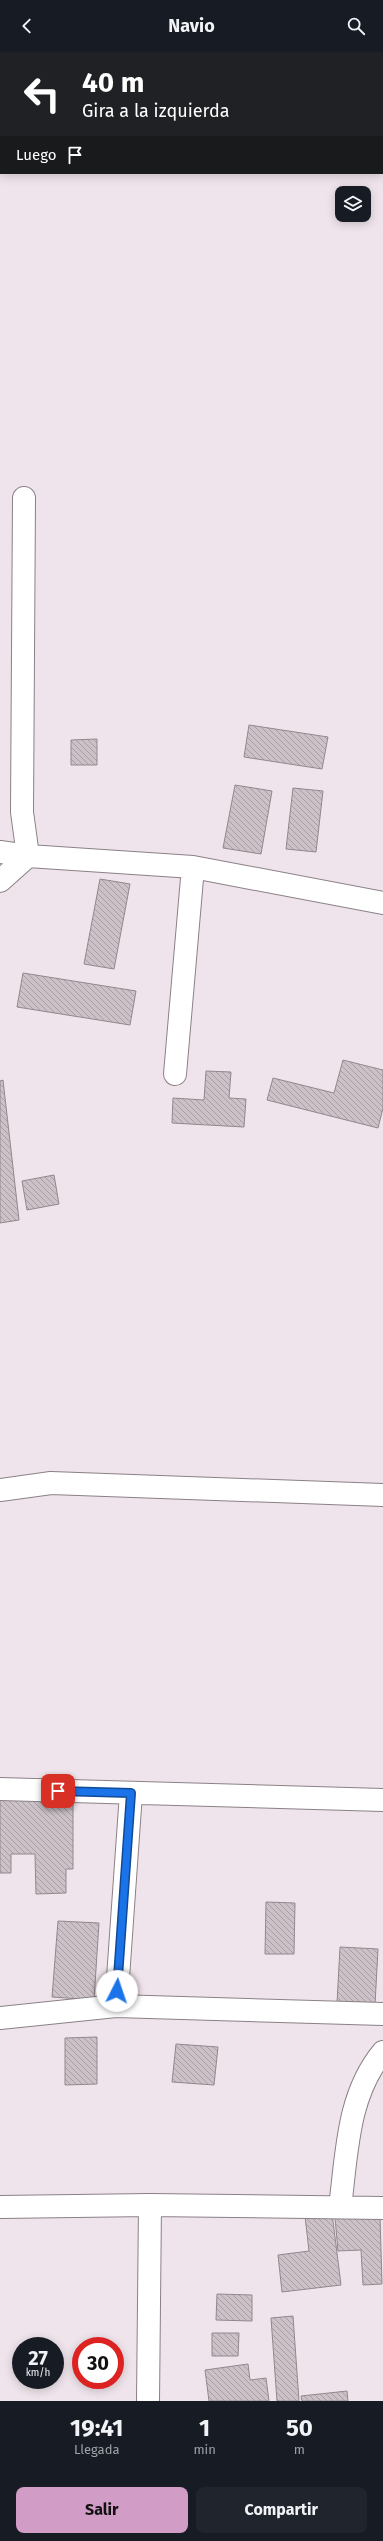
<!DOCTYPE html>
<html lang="es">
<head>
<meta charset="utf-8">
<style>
  :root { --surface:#171b24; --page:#20242c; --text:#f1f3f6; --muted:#9ea1a6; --accent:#d19dc6 }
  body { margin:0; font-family:"Fira Sans",sans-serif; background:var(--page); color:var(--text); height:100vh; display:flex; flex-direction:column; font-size:15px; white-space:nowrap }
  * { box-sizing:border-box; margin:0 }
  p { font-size:13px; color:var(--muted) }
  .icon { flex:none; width:22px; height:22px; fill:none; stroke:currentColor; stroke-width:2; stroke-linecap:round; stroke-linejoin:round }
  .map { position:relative; height:2349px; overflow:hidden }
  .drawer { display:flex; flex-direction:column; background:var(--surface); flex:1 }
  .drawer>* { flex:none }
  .hud { position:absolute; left:0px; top:0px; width:383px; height:122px; box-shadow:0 2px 10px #0003; background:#202124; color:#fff; overflow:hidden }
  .buttons { position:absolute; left:335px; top:134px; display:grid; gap:8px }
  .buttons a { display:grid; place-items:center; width:36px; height:36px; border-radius:8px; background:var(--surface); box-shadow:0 2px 10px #0003; font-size:20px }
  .speed { position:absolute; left:12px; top:2285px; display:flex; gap:8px; font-size:20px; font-weight:700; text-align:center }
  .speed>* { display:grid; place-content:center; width:52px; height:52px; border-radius:50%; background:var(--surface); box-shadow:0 2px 10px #0003; line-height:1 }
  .speed small { font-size:10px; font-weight:400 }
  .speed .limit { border:6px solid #d22; background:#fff; color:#111 }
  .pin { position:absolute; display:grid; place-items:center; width:34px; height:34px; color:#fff; margin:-17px; border-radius:8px; box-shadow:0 2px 6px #0006 }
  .me { position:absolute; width:44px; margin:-22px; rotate:4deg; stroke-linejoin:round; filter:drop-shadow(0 0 3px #0008) }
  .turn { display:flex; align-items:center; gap:14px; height:84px; padding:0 16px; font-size:18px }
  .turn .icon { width:52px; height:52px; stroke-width:2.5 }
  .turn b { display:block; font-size:28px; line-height:34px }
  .then { display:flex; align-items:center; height:38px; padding:0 16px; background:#0003; gap:8px; font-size:15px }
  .eta { display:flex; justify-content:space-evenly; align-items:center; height:68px; text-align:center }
  .eta b { font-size:24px; font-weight:700; line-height:28px }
  .primary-button { display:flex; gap:8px; margin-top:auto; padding:8px 16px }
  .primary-button a { flex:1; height:46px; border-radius:8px; background:var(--accent); color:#111; font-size:16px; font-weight:700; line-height:46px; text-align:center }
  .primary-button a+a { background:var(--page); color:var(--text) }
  header { display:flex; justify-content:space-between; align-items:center; height:52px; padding:0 16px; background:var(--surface); font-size:18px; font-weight:700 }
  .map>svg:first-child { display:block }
  .building { fill:url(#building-back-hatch); stroke:#91888e }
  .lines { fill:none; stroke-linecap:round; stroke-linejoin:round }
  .minor-casing { stroke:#8a8086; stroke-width:24 }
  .minor { stroke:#fff; stroke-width:22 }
  .route-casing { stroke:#114b97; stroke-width:10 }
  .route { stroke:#1a73e8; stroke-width:7 }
</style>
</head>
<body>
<header><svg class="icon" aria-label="back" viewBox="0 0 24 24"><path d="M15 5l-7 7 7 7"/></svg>Navio<svg class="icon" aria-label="search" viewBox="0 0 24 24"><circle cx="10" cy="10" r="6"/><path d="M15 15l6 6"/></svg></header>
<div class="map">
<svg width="383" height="2349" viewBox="0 0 383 2349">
  <defs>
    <pattern id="building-back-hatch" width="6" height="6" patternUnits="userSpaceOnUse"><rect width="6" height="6" fill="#cbc1c7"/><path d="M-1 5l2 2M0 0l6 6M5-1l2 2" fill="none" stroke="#a69ea3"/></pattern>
  </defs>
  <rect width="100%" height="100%" fill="#efe4eb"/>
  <path class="building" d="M116,0H186L116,1Z
    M240,0H316L240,1Z
    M368,0H383V43L382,1Z
    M249,673L328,685L322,717L244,705Z
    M97,687V713H71V688Z
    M235,733L272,739L261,802L223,796Z
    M293,736L323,739L316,800L286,797Z
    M100,827L130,832L114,917L84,912Z
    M23,921L136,939L130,973L17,955Z
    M343,1008L383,1018V1056L378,1076L267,1048L273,1026L334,1041Z
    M206,1019L231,1020L229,1046L246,1047L244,1075L172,1071L173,1046L204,1048Z
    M3,1028L19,1168L0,1171V1029Z
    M54,1123L59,1152L27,1158L22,1129Z
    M0,1746H73V1817H66V1841L36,1842L35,1802H11V1821H0Z
    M266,1850L295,1851L294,1902H265Z
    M58,1869L99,1871L94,1948L52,1945Z
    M340,1895L378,1897L375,1953L337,1951Z
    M97,1985V2032L65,2033V1986Z
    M176,1992L218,1995L214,2033L172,2030Z
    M332,2161L341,2233L282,2240L278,2203L309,2199L305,2164Z
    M380,2164L382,2232L363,2233L361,2198L338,2199L335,2166Z
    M217,2242L252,2243V2269L216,2268Z
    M293,2264L299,2349H277L271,2266Z
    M212,2281H239L238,2304H212Z
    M248,2312L250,2328L266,2326L269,2349H209L205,2318Z
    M347,2339L348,2349H302L301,2344Z"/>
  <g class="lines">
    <defs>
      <path id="minor" d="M338,1V0
        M24,446L22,760L28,804L193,815L383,851
        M0,800L28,804L0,829
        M175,1022L193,815
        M0,1438L51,1431L383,1443
        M0,1737L383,1748
        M116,1954L131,1741
        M0,1966L116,1954L383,1962
        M0,2155L150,2153L383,2156
        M340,2155C347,2102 347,2043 383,2000
        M148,2349L150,2153"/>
    </defs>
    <use href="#minor" class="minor-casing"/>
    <use href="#minor" class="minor"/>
  </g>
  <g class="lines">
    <defs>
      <path id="route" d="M58,1739L131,1741L117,1939"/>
    </defs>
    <use href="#route" class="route-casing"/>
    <use href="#route" class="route"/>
  </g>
</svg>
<div class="buttons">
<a><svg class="icon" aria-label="layers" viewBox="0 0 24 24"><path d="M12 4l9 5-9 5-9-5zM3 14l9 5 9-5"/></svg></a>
</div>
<div class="speed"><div>27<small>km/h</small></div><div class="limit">30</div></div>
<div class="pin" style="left:58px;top:1739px;background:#d93025"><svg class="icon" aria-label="arrive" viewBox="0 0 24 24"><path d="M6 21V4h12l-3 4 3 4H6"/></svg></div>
<svg class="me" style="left:117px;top:1939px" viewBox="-20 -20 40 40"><circle r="19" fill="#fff"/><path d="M0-13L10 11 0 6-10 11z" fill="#1a73e8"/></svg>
<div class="hud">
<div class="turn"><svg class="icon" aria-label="left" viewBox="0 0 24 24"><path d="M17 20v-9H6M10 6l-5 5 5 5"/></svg><div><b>40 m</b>Gira a la izquierda</div></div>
<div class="then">Luego<svg class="icon" aria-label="arrive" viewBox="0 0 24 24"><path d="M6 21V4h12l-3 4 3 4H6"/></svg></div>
</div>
</div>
<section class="drawer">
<div class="eta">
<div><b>19:41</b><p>Llegada</p></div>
<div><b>1</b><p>min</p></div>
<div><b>50</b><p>m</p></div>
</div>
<div class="primary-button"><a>Salir</a><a>Compartir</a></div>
</section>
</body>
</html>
